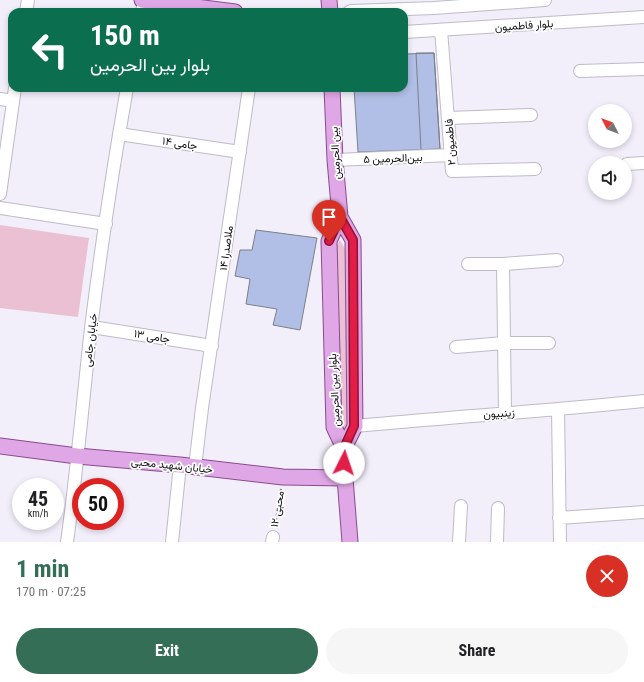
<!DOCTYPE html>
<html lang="en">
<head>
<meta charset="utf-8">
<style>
  :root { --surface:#fff; --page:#f6f6f6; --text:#202124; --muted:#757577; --accent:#356e57 }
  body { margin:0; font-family:"Roboto Condensed",Vazirmatn,sans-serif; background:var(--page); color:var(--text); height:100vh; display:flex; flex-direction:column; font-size:15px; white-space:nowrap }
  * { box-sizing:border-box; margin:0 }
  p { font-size:13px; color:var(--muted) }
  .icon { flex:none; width:22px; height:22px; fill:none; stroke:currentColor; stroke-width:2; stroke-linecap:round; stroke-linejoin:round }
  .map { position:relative; height:542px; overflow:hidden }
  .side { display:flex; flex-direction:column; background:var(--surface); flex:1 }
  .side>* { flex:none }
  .banner { position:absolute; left:8px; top:8px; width:400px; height:84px; border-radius:12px; box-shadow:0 2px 6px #0003; background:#0b6e4f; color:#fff; overflow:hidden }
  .needle { width:26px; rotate:312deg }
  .fabs { position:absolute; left:588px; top:104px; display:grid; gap:8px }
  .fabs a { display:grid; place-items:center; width:44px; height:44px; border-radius:50%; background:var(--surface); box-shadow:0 2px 6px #0003; font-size:20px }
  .speed { position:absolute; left:12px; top:478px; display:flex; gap:8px; font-size:20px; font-weight:700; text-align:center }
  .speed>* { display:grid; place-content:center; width:52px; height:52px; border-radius:50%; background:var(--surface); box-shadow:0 2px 6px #0003; line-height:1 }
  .speed small { font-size:10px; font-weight:400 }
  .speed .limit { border:6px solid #d22; background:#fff; color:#111 }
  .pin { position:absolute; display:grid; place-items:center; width:34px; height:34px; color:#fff; margin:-41px -17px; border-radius:50% 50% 50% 0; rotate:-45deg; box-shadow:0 0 4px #0007 }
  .pin .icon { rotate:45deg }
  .me { position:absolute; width:44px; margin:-22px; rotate:4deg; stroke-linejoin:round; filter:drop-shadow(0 0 3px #0008) }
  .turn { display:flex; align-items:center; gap:14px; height:84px; padding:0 16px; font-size:18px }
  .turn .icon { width:52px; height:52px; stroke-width:2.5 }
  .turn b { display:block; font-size:28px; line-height:34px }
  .round { display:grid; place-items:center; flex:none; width:42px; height:42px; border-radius:21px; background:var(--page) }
  .headline { display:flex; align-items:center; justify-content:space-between; height:68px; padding:0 16px }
  h1 { font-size:24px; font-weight:700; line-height:30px; color:var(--accent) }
  .cta { display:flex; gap:8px; margin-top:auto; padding:8px 16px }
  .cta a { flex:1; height:46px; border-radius:24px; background:var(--accent); color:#fff; font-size:16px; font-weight:700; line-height:46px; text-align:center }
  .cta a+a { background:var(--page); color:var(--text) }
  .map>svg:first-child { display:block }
  .green { fill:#ebc0d3 }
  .building { fill:#b1bee5; stroke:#7c808a }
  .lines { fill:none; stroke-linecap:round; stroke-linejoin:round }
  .minor-casing { stroke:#bebbc7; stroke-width:14 }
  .major-casing { stroke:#894b90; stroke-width:17 }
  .path { stroke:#7c7a82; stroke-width:2; stroke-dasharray:3 2; stroke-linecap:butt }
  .minor { stroke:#fff; stroke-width:12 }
  .major { stroke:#e0a7e6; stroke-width:15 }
  .route-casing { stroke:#92132f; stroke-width:10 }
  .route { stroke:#e11d48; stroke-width:7 }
  .labels { text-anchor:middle; stroke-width:3.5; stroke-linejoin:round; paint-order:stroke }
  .street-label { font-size:11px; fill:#0e0d11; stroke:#fff }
</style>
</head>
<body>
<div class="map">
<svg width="644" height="542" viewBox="0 0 644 542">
  <rect width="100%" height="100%" fill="#f2effb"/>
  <path class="green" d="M0,225L89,238L78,317L0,308Z
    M340,240L345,249L350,423L345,432L339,422L335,249Z"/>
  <path class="building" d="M416,53H434L440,149L421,150Z
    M434,53L440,149L358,152L354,88H404V54Z
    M256,230L317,238L300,330L273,325L277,309L246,304L250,279L235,276L240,250H252Z"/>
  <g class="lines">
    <defs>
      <path id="minor" d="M26,12L28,0
        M142,12L144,0
        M349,12L351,11L434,8L545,0
        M441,30L452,171L535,169
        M404,32L644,17
        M580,71L644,69
        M0,99L13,101
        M448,118L531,115
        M119,134L240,152
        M335,160L451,155
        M627,164L644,163
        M0,194L15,88
        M0,208L106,224
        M468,264H503L557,260
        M503,264L505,413
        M92,327L212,346
        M456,347L504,343H549
        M558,409L560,542
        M355,426C451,417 548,411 644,401
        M195,467L202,408L249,88
        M559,518L644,512
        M67,542C77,471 83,399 91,328C101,248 113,167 127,88
        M172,542L180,465
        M272,542L273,537
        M459,542L461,506
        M497,542L498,508"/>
      <path id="major" d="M142,0L235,12
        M329,0L330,12
        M332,88L335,160L340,217L353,240L355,426L344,448
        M340,217L329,241L334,427L344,448L345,478L350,542
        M0,446L77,456L180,465L283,477L345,478"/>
    </defs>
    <use href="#minor" class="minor-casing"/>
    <use href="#major" class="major-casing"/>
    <path class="path" d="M275,526L281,489"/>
    <use href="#minor" class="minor"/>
    <use href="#major" class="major"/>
  </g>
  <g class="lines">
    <defs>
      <path id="route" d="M329,241L340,217L353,240L354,426L344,448V463"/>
    </defs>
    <use href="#route" class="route-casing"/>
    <use href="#route" class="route"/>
  </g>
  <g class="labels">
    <g class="street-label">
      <text transform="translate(524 25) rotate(-4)" y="4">بلوار فاطمیون</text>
      <text transform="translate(450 142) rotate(-94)" y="4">فاطمیون ۲</text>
      <text transform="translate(180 143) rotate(9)" y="4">جامی ۱۴</text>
      <text transform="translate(335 153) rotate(-93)" y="4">بین الحرمین</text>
      <text transform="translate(393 158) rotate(-2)" y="4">بین‌الحرمین ۵</text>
      <text transform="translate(226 248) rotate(-82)" y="4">ملاصدرا ۱۴</text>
      <text transform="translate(152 336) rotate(9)" y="4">جامی ۱۳</text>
      <text transform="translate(90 340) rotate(-83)" y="4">خیابان جامی</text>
      <text transform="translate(334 390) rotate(-93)" y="4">بلوار بین الحرمین</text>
      <text transform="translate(499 413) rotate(-4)" y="4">زینبیون</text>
      <text transform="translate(172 465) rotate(6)" y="4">خیابان شهید محبی</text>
      <text transform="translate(277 509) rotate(-80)" y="4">محبی ۱۲</text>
    </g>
  </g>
</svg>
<div class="fabs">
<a><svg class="needle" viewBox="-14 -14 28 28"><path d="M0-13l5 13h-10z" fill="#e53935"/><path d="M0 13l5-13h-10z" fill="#757577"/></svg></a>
<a><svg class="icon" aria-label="sound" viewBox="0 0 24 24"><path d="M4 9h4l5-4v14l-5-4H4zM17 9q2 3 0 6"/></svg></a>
</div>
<div class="speed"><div>45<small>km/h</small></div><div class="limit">50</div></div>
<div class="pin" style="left:329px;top:241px;background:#d93025"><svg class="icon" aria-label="arrive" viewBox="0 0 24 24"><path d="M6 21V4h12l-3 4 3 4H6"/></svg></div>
<svg class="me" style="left:344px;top:463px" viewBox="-20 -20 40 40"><circle r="19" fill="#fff"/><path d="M0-13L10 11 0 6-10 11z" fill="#e11d48"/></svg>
<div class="banner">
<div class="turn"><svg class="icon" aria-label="left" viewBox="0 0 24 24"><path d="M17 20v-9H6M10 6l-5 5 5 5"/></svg><div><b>150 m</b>بلوار بین الحرمین</div></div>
</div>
</div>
<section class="side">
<div class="headline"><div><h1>1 min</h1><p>170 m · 07:25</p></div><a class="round" style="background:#d93025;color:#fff"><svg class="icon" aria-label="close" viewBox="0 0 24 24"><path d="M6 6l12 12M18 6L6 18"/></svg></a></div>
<div class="cta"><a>Exit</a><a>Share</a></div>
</section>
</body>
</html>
